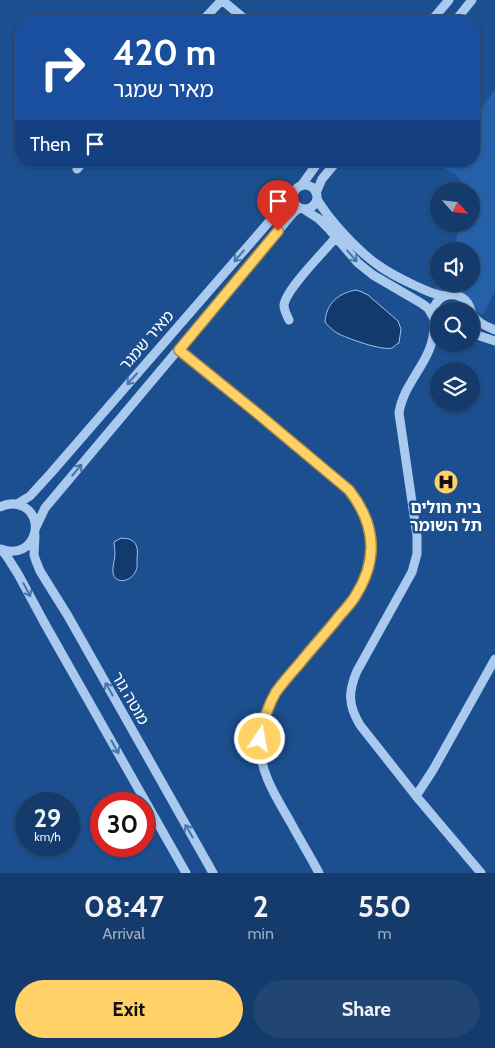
<!DOCTYPE html>
<html lang="en">
<head>
<meta charset="utf-8">
<style>
  :root { --surface:#143b6b; --page:#214673; --text:#f1f3f6; --muted:#9dadc1; --line:#33557e; --accent:#ffd166 }
  body { margin:0; font-family:Cabin,"Noto Sans Hebrew",sans-serif; background:var(--page); color:var(--text); height:100vh; display:flex; flex-direction:column; font-size:19px; white-space:nowrap }
  * { box-sizing:border-box; margin:0 }
  p { font-size:16px; color:var(--muted) }
  .icon { flex:none; width:28px; height:28px; fill:none; stroke:currentColor; stroke-width:2; stroke-linecap:round; stroke-linejoin:round }
  .map { position:relative; height:873px; overflow:hidden }
  .details { display:flex; flex-direction:column; background:var(--surface); flex:1 }
  .details>* { flex:none }
  .hud { position:absolute; left:15px; top:15px; width:465px; height:152px; border-radius:20px; box-shadow:0 1px 4px #0004,0 0 0 1px var(--line); background:#1a4fa0; color:#fff; overflow:hidden }
  .needle { width:32px; rotate:117deg }
  .controls { position:absolute; left:430px; top:182px; display:grid; gap:10px }
  .controls a { display:grid; place-items:center; width:50px; height:50px; border-radius:50%; background:var(--surface); box-shadow:0 1px 4px #0004,0 0 0 1px var(--line); font-size:25px }
  .speed { position:absolute; left:15px; top:792px; display:flex; gap:10px; font-size:25px; font-weight:700; text-align:center }
  .speed>* { display:grid; place-content:center; width:65px; height:65px; border-radius:50%; background:var(--surface); box-shadow:0 1px 4px #0004,0 0 0 1px var(--line); line-height:1 }
  .speed small { font-size:12px; font-weight:400 }
  .speed .limit { border:8px solid #d22; background:#fff; color:#111 }
  .pin { position:absolute; display:grid; place-items:center; width:42px; height:42px; color:#fff; margin:-51px -21px; border-radius:50% 50% 50% 0; rotate:-45deg; box-shadow:0 0 5px #0007 }
  .pin .icon { rotate:45deg }
  .me { position:absolute; width:55px; margin:-28px; rotate:12deg; stroke-linejoin:round; filter:drop-shadow(0 0 4px #0008) }
  .turn { display:flex; align-items:center; gap:18px; height:105px; padding:0 15px; font-size:22px }
  .turn .icon { width:65px; height:65px; stroke-width:2.5 }
  .turn b { display:block; font-size:35px; line-height:42px }
  .then { display:flex; align-items:center; height:48px; padding:0 15px; background:#0003; gap:10px; font-size:19px }
  .eta { display:flex; justify-content:space-evenly; align-items:center; height:85px; text-align:center }
  .eta b { font-size:30px; font-weight:700; line-height:35px }
  .primary-button { display:flex; gap:10px; margin-top:auto; padding:10px 15px }
  .primary-button a { flex:1; height:58px; border-radius:30px; background:var(--accent); color:#111; font-size:20px; font-weight:700; line-height:58px; text-align:center }
  .primary-button a+a { background:var(--page); color:var(--text) }
  .map>svg:first-child { display:block }
  .green { fill:#2461a8 }
  .water { fill:#123a6d; stroke:#9cc4f0 }
  .lines { fill:none; stroke-linecap:round; stroke-linejoin:round }
  .minor { stroke:#a9c9ee; stroke-width:9 }
  .oneway { stroke:#4674ac }
  .route-casing { stroke:#a68842; stroke-width:12 }
  .route { stroke:#ffd166; stroke-width:9 }
  .labels { text-anchor:middle; stroke-width:5; stroke-linejoin:round; paint-order:stroke }
  .street-label { font-size:16px; fill:#fff; stroke:#1b4f8f }
  .poi-label { font-size:16px; font-weight:bold; fill:#fff; stroke:#1b4f8f }
</style>
</head>
<body>
<div class="map">
<svg width="495" height="873" viewBox="0 0 495 873">
  <rect width="100%" height="100%" fill="#1b4f8f"/>
  <path class="green" d="M495,90V291L483,315L436,289L439,284H471V251H454L459,224H471V191H470L455,174L436,164L438,161H474V117Z"/>
  <path class="water" d="M356,290L362,292L368,295L398,321L401,329L399,343C396,344 394,347 392,348C382,351 346,338 337,333C332,330 328,326 325,322C326,304 338,293 356,290Z
    M121,538C124,539 127,538 129,539C138,542 138,551 137,559C137,564 138,569 134,574C129,582 115,584 113,573C112,567 115,560 115,553C115,549 114,546 114,542Z"/>
  <g class="lines">
    <path class="minor" d="M222,0L247,21
      M202,21L222,0
      M431,21L449,0
      M455,21L472,0
      M77,169L84,161
      M293 197a12 12 0 1 1 24 0a12 12 0 1 1-24 0Z
      M301,186L319,161
      M316,193L322,179L337,161
      M317,199C328,219 359,252 378,265C389,273 403,280 416,286C425,290 434,295 445,296
      M305,210L319,219L329,229L358,263L373,275L421,303L428,308L432,315
      M471,313C476,322 486,326 495,330
      M433,317C431,291 465,286 471,311
      M289,320C287,315 284,311 284,305C286,289 325,251 336,237
      M434,322C436,360 404,379 399,413L417,536V554L412,572L357,671C348,692 348,705 360,725L416,796L481,873
      M471,333L495,341
      M179,350L257,413L349,490C431,595 266,646 260,739C258,770 276,797 291,823C300,840 310,856 319,873
      M17,504L30,496L51,473L294,193
      M0,507C6,504 13,503 19,505C48,513 36,562 1,549
      M36,527L45,508L278,231L293,213L299,208
      M35,535L34,555L36,561L40,571L68,616L213,873
      M0,549L6,555L18,574L45,624L186,873
      M416,796L433,770L495,659"/>
  </g>
  <defs><path id="oneway-shaft" d="M-6 0H5M1.5-3L5.5 0L1.5 3" fill="none" stroke-width="1.6" stroke-linecap="round" stroke-linejoin="round" transform="scale(1.25)"/></defs>
  <g class="oneway">
    <use href="#oneway-shaft" transform="translate(239 256) rotate(131)"/>
    <use href="#oneway-shaft" transform="translate(352 256) rotate(49)"/>
    <use href="#oneway-shaft" transform="translate(132 379) rotate(131)"/>
    <use href="#oneway-shaft" transform="translate(77 470) rotate(-50)"/>
    <use href="#oneway-shaft" transform="translate(27 590) rotate(62)"/>
    <use href="#oneway-shaft" transform="translate(109 689) rotate(-120)"/>
    <use href="#oneway-shaft" transform="translate(115 747) rotate(61)"/>
    <use href="#oneway-shaft" transform="translate(189 831) rotate(-120)"/>
  </g>
  <g class="lines">
    <defs>
      <path id="route" d="M260,739C263,722 267,707 276,692C283,682 292,672 300,663C312,648 325,634 337,619C343,611 351,604 356,595C379,558 375,523 349,490L257,413L179,350L278,231"/>
    </defs>
    <use href="#route" class="route-casing"/>
    <use href="#route" class="route"/>
  </g>
  <defs>
    <symbol id="hospital-disc" viewBox="-11 -11 22 22"><circle r="9.5" fill="#ffd166" stroke="#1b4f8f"/><path d="M-5-5h3v3.5h4V-5h3V5h-3V1.5h-4V5h-3Z" fill="#111"/></symbol>
  </defs>
  <g fill-rule="evenodd">
    <use href="#hospital-disc" x="432" y="468" width="28" height="28"/>
  </g>
  <g class="labels">
    <g class="street-label">
      <text transform="translate(146 340) rotate(-49)" y="6">מאיר שמגר</text>
      <text transform="translate(131 698) rotate(60)" y="6">מוטה גור</text>
    </g>
    <g class="poi-label">
      <text x="446" y="513">בית חולים<tspan x="446" dy="18">תל השומר</tspan></text>
    </g>
  </g>
</svg>
<div class="controls">
<a><svg class="needle" viewBox="-14 -14 28 28"><path d="M0-13l5 13h-10z" fill="#e53935"/><path d="M0 13l5-13h-10z" fill="#9dadc1"/></svg></a>
<a><svg class="icon" aria-label="sound" viewBox="0 0 24 24"><path d="M4 9h4l5-4v14l-5-4H4zM17 9q2 3 0 6"/></svg></a>
<a><svg class="icon" aria-label="search" viewBox="0 0 24 24"><circle cx="10" cy="10" r="6"/><path d="M15 15l6 6"/></svg></a>
<a><svg class="icon" aria-label="layers" viewBox="0 0 24 24"><path d="M12 4l9 5-9 5-9-5zM3 14l9 5 9-5"/></svg></a>
</div>
<div class="speed"><div>29<small>km/h</small></div><div class="limit">30</div></div>
<div class="pin" style="left:278px;top:231px;background:#d93025"><svg class="icon" aria-label="arrive" viewBox="0 0 24 24"><path d="M6 21V4h12l-3 4 3 4H6"/></svg></div>
<svg class="me" style="left:260px;top:739px" viewBox="-20 -20 40 40"><circle r="17" fill="#ffd166" stroke="#fff" stroke-width="3"/><path d="M0-11L8 9 0 5-8 9z" fill="#fff"/></svg>
<div class="hud">
<div class="turn"><svg class="icon" aria-label="right" viewBox="0 0 24 24"><path d="M7 20v-9h11M14 6l5 5-5 5"/></svg><div><b>420 m</b>מאיר שמגר</div></div>
<div class="then">Then<svg class="icon" aria-label="arrive" viewBox="0 0 24 24"><path d="M6 21V4h12l-3 4 3 4H6"/></svg></div>
</div>
</div>
<section class="details">
<div class="eta">
<div><b>08:47</b><p>Arrival</p></div>
<div><b>2</b><p>min</p></div>
<div><b>550</b><p>m</p></div>
</div>
<div class="primary-button"><a>Exit</a><a>Share</a></div>
</section>
</body>
</html>
